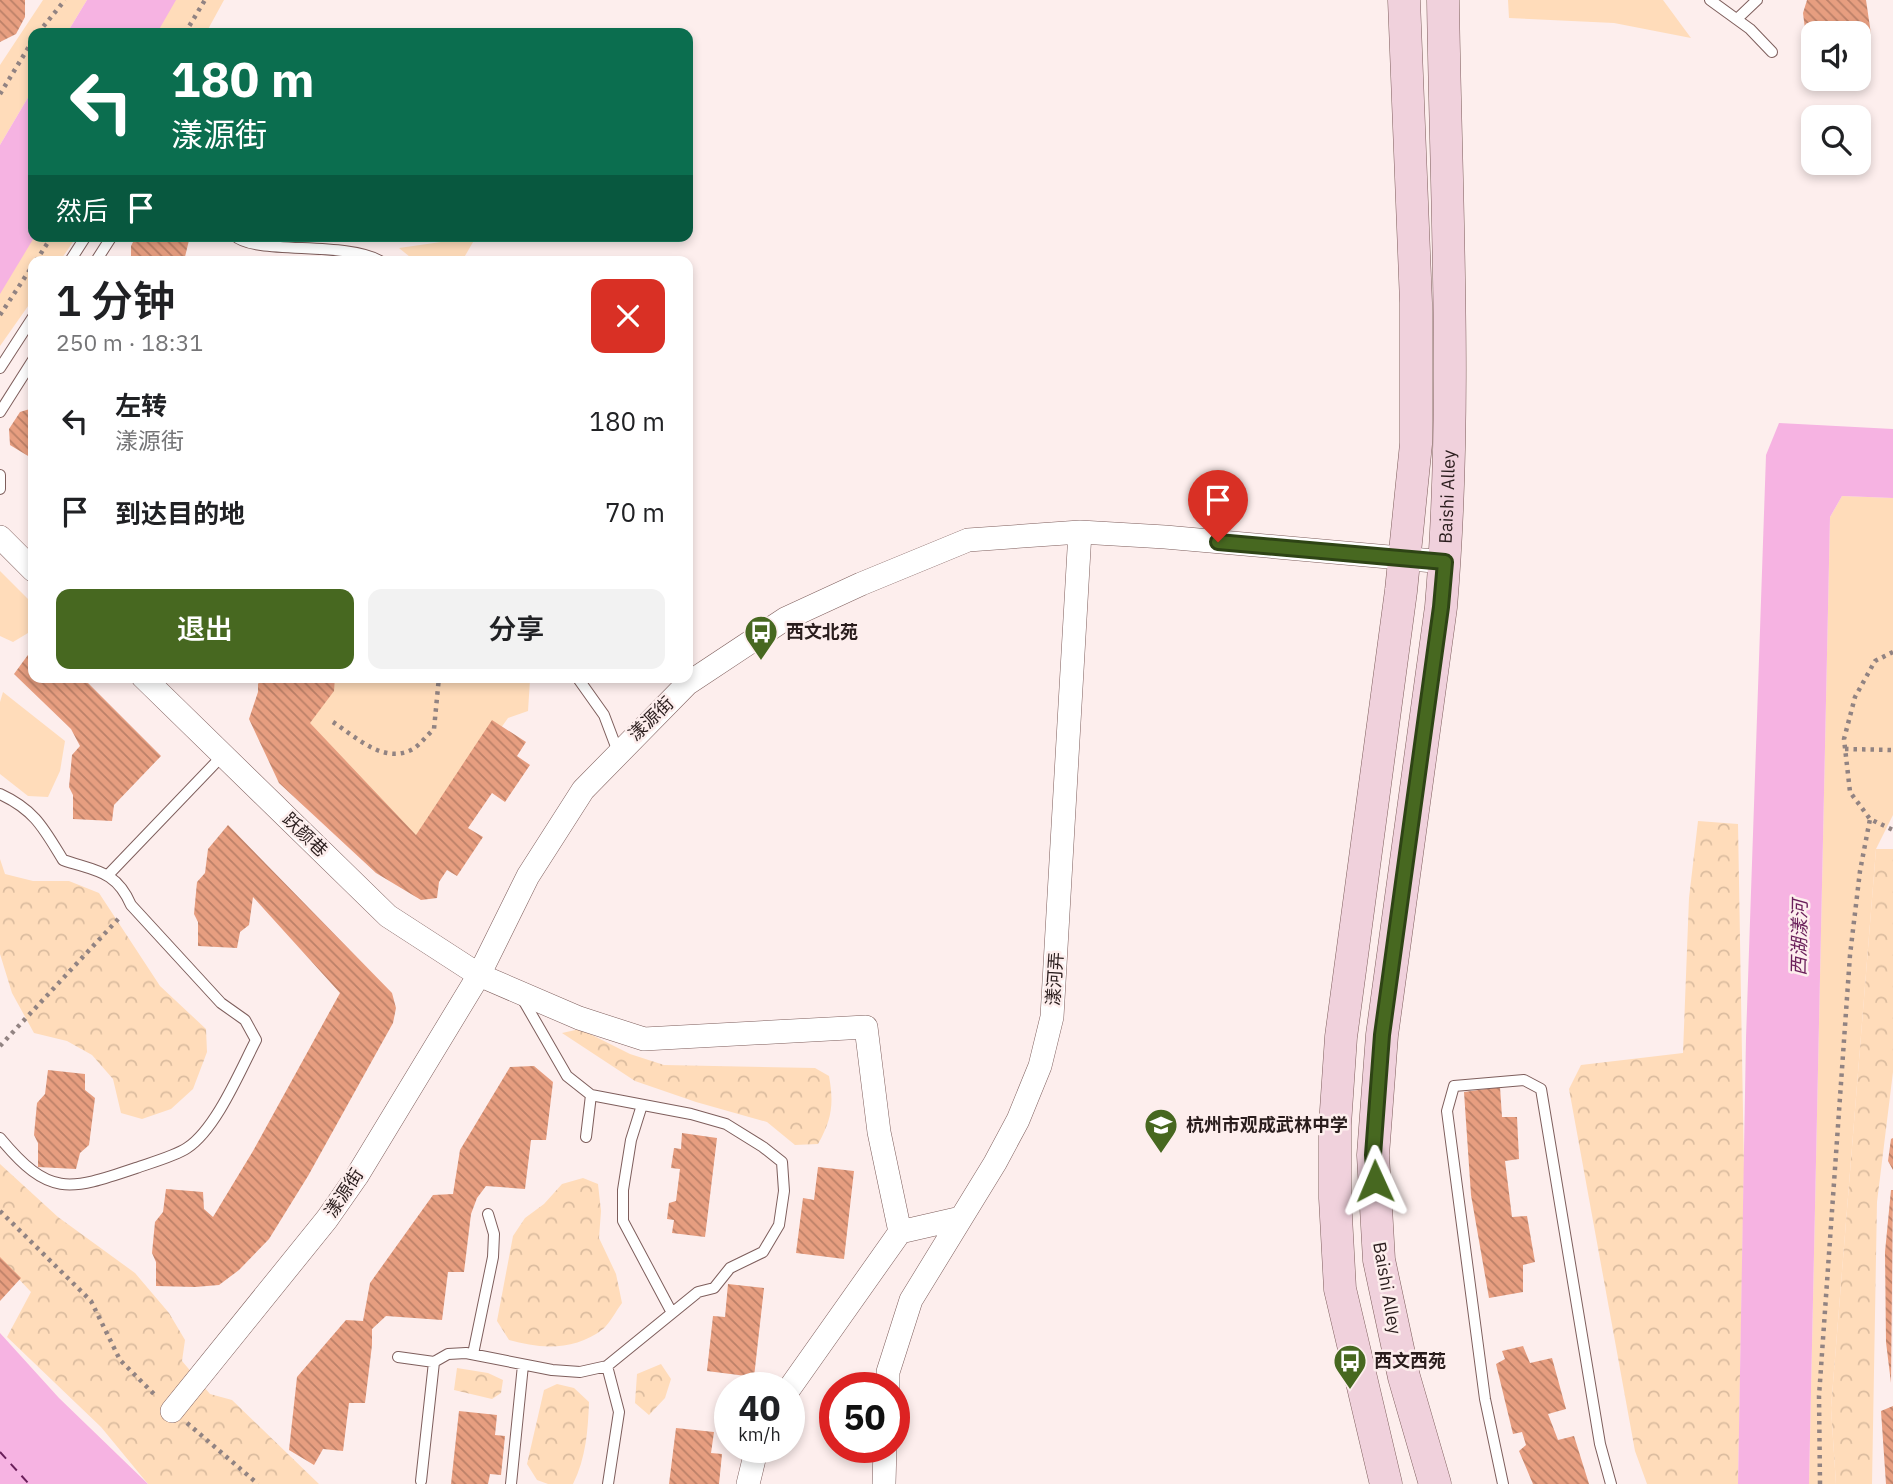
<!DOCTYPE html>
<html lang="zh">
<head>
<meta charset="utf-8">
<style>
  :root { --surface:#fff; --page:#f2f2f2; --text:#202124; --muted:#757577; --accent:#476820 }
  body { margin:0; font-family:"IBM Plex Sans","Noto Sans SC",sans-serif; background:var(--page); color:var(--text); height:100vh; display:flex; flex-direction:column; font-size:26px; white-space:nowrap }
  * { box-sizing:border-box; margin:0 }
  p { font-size:23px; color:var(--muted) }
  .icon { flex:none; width:38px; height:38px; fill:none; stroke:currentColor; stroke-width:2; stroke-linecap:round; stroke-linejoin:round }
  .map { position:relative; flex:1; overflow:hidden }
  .sheet { position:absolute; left:28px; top:256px; width:665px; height:427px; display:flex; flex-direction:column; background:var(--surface); border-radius:14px; box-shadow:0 4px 10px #0003 }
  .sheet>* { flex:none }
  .hud { position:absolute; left:28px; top:28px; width:665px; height:214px; border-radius:14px; box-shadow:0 4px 10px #0003; background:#0b6e4f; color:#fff; overflow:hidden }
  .fabs { position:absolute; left:1801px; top:21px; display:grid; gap:14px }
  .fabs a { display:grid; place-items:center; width:70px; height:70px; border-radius:14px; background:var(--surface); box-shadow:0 4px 10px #0003; font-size:35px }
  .speed { position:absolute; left:714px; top:1372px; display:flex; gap:14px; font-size:35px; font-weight:700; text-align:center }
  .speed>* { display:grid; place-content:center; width:91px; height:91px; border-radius:50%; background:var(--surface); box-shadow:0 4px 10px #0003; line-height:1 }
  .speed small { font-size:18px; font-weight:400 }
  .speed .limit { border:10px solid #d22; background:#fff; color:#111 }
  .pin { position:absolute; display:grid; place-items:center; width:60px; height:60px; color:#fff; margin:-72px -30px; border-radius:50% 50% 50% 0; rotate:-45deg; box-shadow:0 0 7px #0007 }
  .pin .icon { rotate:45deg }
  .me { position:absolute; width:77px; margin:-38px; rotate:359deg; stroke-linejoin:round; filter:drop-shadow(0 0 5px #0008) }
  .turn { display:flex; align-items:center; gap:24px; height:147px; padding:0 28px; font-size:32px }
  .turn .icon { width:91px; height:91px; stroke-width:2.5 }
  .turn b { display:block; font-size:49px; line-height:60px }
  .then { display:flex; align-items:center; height:66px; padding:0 28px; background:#0003; gap:14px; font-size:26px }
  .round { display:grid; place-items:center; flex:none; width:74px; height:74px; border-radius:14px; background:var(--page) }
  .overview { display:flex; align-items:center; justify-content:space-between; height:119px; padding:0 28px }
  h1 { font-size:42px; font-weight:600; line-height:52px }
  .cta { display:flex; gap:14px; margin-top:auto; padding:14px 28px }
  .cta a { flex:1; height:80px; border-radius:14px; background:var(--accent); color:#fff; font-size:28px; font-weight:600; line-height:80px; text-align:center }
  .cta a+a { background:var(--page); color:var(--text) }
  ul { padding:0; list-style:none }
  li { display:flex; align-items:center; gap:21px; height:91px; padding:0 28px }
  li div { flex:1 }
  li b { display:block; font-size:26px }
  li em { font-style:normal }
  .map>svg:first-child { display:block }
  .grass { fill:#ffdcba }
  .forest { fill:url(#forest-crowns) }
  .water { fill:#f6b3e2 }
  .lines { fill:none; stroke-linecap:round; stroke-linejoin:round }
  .ferry { stroke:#6a1f5a; stroke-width:2; stroke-dasharray:9 7; stroke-linecap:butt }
  .building { fill:url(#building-back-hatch) }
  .service-casing { stroke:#7e5e5c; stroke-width:12 }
  .minor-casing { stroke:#7e5e5c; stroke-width:24 }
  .secondary-casing { stroke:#7e5e5c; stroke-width:33 }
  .path { stroke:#918382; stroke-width:4.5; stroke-dasharray:3.5 5; stroke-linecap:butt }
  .service { stroke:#fff; stroke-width:10 }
  .minor { stroke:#fff; stroke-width:23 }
  .secondary { stroke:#f0d1dc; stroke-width:32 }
  .route-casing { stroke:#2e4415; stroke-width:18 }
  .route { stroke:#476820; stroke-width:12 }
  .labels { text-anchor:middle; stroke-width:5; stroke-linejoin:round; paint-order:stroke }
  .street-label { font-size:18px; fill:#2a1d1d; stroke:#fdeeed }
  .poi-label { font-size:18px; font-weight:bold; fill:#2a1d1d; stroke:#fdeeed; text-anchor:start }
  .water-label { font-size:19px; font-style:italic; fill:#6a1f5a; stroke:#fdeeed }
</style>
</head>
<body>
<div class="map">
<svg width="1893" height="1484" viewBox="0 0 1893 1484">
  <defs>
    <pattern id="forest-crowns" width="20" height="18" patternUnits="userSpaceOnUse" patternTransform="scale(1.75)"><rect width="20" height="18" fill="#ffdcba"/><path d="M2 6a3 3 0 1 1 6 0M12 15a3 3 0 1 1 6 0" fill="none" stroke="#dbbc9f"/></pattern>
    <pattern id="building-back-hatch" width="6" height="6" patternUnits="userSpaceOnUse" patternTransform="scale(1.75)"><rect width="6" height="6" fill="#e79e80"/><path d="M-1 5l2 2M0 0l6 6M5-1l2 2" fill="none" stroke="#bb8068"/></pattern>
  </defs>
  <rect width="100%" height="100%" fill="#fdeeed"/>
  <path class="grass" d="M43,0H87L67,33H33V89L0,145V65Z
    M168,0H224L206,33H148Z
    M1508,0H1663L1691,38L1614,23L1509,18Z
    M33,236H77L60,261H33V299L0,346V277Z
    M476,237L462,261H415L399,248Z
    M1842,496L1893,498V815L1876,849L1831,1408L1836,1484H1809L1830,517Z
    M0,571L33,604V630L13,642L0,636Z
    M302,677H522L530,680L528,711L508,718L414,851L285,714Z
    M3,692L65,741L60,771L48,797L28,796L0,774V702Z"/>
  <path class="forest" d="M1698,821L1738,824L1744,1169L1738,1484H1647L1635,1451L1569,1089L1581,1065L1683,1053L1689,898Z
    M1876,849H1893V1072L1877,1202L1872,1484H1836L1831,1408Z
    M0,859L5,874L33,881H69L99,893L160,986L206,1029L207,1052L193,1089L171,1109L142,1119L121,1113L113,1079L92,1055L67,1041L34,1033L12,993L0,954Z
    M580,1029L630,1054L664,1065L815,1068L829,1076C834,1104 832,1119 818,1144L795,1145L767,1122L696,1102L635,1081L562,1033Z
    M0,1164L58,1217L135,1273L169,1313L185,1340L182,1361L210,1394L232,1400L319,1484H148L101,1427L7,1337L31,1292L0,1259Z
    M583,1178L598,1184L601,1211L599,1238L616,1274L622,1303C616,1311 610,1323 603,1329C575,1351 540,1349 509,1340L497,1321L513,1236L525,1218L544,1204L562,1184Z
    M661,1364L671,1379L665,1398L649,1415L635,1403L637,1374Z
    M457,1368L488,1373L503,1380L501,1393L492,1399L454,1390Z
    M557,1384L574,1388L589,1402C588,1430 586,1458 573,1484H548L537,1480L527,1464L544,1390Z"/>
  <path class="water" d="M87,0H176L157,33H67Z
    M33,89V236H35L0,294V145Z
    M1779,423L1893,429V498L1842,496L1830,517L1809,1484H1738L1746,1038L1766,455Z
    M0,1333L59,1398L148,1484H0Z"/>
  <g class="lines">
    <path class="ferry" d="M0,1452L29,1484"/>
  </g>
  <path class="building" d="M0,0H25V17L16,34L0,42Z
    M1807,0H1866L1871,34L1858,47V33H1813L1812,43L1810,35L1805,29L1803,13Z
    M136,236H190L184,261H131V246Z
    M33,408V459L10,445L9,429L20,412Z
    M33,648V677H82L161,756L114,805L112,821L73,819V795L69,787L72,755L80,746L71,729L14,674Z
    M262,677H335L334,691L310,723L416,835L492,720L526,742L517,756L530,765L505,802L492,793L468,828L483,837L457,876L447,870L439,882L437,898L421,900L376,873L279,783L249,719L258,692V684Z
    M228,825L392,993L396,1008L393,1023L308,1176L269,1239L239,1270L219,1285L195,1287L156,1286V1262L152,1253L155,1222L163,1212L166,1189L203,1192L204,1209L213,1217L253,1151L340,993L253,897L249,925L240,932L237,948L198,946V922L194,914L197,882L205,873L208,849Z
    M534,1066L553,1082L546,1140H531L525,1189L486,1186L477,1198L471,1214L464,1272H448L442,1320L386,1316L372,1329V1345L365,1403H349L343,1451L323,1449L314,1465L289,1450L297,1377L346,1320L363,1321L370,1283L433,1195L453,1194L460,1150L510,1067Z
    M48,1070L85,1074V1090L95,1098L89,1145L80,1153L76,1169L38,1167V1143L34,1135L37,1103L45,1094Z
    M1500,1087L1502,1117H1517L1519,1159L1505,1161L1512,1217L1527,1216L1535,1262L1523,1265V1292L1489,1298L1471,1195L1464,1092Z
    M682,1133L717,1138L705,1237L672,1233L674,1220L667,1219L669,1203L676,1201L680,1169L671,1168L674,1148L681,1149Z
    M1893,1138V1170L1888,1161L1891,1139Z
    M818,1167L854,1171L844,1259L796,1253L803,1198L814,1200Z
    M1891,1190H1893L1891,1383L1886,1342L1885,1252Z
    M0,1257L21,1278L0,1301Z
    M728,1284L764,1288L754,1377L707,1371L713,1316L725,1317Z
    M1523,1346L1530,1363L1552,1358L1566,1409L1548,1414L1558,1440L1574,1436L1589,1484H1533L1519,1451L1526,1445L1522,1432L1513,1434L1496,1364L1505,1359L1502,1351Z
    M1893,1406V1484H1886L1881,1411Z
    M459,1411L497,1415L495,1435L505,1436L501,1475L490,1474L488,1484H451Z
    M676,1428L714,1432L711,1453L722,1454L719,1484H669Z"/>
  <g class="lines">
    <defs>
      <path id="service" d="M1710,0L1750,29L1772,52
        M1737,19L1757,0
        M235,236C255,255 346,241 380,261
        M70,261L86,236
        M96,261L112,236
        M0,368L33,317
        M0,412L33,360
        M0,475V489
        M577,677L604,715L618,752
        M0,794C35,810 44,829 63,860C95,871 116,870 131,905L221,1003L245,1020L256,1040C240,1071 216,1129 187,1148C175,1156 150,1163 136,1168C68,1191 49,1197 0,1138
        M108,875L223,755
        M642,1105L631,1140L623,1190V1221L672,1313
        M586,1137L591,1095
        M473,1354L493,1257L494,1234L488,1214
        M398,1357L434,1362L448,1354L466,1353L552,1370L580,1372L607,1366L698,1292L714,1288L730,1268L763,1252L779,1225L784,1191L782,1162L763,1147L726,1124L691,1114L591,1095L567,1076L522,998
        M607,1366L619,1412L608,1484
        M421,1481L434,1362
        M511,1484L523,1365
        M1503,1484L1485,1399L1447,1111L1454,1086L1524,1080L1541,1089L1600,1444L1611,1484"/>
      <path id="minor" d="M0,537L33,570
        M143,677L388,916L479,975L579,1018L644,1039L866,1027L879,1132L900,1232
        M888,1388V1372L911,1300L995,1163L1018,1120L1040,1066L1052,1017L1080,532
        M789,1389L900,1232L961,1218
        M172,1411L327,1219L357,1176L479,975L528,876L583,790L687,684L785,619L861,584L968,540L1080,532L1165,537L1445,562
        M748,1484L757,1447
        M884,1484L885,1447"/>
      <g id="secondary">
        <path d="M1386,1484L1340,1289L1335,1198V1125L1341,1037L1401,591L1416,444V303L1404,0"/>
        <path id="s1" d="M1435,1484L1404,1377L1379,1260L1373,1155L1382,1035L1441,607C1458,406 1446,202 1443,0"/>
      </g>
    </defs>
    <use href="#service" class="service-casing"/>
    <use href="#minor" class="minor-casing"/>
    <use href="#secondary" class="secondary-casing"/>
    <path class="path" d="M38,33L65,0
      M185,33L205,0
      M0,94L33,40
      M36,261L52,236
      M0,315L33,265
      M1893,652L1875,661L1855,697L1844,739L1850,792L1870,819L1893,830
      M333,722C356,737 384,765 413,749C420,745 427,735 434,729L439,677
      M1845,749L1893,750
      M0,1046L121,916
      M0,1211L91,1301L120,1360L157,1397
      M187,1423L258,1484
      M1820,1484L1819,1396L1850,955L1860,871L1870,819"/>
    <use href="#service" class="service"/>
    <use href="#minor" class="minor"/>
    <use href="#secondary" class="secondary"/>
  </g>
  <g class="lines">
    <defs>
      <path id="route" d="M1218,542L1445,562L1441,607L1382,1035L1373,1155L1375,1181"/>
    </defs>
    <use href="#route" class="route-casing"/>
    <use href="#route" class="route"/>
  </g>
  <defs>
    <symbol id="bus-pin" viewBox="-11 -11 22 30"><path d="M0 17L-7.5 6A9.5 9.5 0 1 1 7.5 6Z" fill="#476820" stroke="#fdeeed"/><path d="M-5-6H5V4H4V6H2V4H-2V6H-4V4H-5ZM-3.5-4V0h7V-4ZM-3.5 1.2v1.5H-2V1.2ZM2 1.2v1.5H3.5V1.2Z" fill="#fff"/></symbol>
    <symbol id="school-pin" viewBox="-11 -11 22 30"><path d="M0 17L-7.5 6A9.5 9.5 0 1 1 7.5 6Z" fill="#476820" stroke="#fdeeed"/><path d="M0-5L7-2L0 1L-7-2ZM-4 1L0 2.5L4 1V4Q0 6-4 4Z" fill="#fff"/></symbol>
  </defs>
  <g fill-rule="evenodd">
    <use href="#bus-pin" x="742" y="613" width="38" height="52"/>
    <use href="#school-pin" x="1142" y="1106" width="38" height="52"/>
    <use href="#bus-pin" x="1331" y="1342" width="38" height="52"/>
  </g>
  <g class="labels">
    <g class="street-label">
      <text dy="6" stroke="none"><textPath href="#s1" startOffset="999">Baishi Alley</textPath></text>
      <text transform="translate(651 719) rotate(-44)" y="6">漾源街</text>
      <text transform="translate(305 835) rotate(44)" y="6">跃颜巷</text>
      <text transform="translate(1055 979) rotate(-86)" y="6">漾河弄</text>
      <text transform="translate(344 1193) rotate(-57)" y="6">漾源街</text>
      <text transform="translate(1387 1288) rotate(80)" y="6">Baishi Alley</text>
    </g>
    <g class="poi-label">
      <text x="786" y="638">西文北苑</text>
      <text x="1186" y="1131">杭州市观成武林中学</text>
      <text x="1374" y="1367">西文西苑</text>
    </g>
    <g class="water-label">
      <text transform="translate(1799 938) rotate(-89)" y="7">西湖漾河</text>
    </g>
  </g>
</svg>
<div class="fabs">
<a><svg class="icon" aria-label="sound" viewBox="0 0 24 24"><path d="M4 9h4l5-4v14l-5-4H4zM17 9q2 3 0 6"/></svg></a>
<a><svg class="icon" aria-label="search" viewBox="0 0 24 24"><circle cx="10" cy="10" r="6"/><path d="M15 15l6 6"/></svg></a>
</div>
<div class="speed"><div>40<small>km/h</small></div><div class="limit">50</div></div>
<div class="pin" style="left:1218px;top:542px;background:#d93025"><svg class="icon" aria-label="arrive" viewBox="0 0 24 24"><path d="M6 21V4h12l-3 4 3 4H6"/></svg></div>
<svg class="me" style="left:1375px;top:1181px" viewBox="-20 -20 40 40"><path d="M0-17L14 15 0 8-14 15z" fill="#476820" stroke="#fff" stroke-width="4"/></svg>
<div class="hud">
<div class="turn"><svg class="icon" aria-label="left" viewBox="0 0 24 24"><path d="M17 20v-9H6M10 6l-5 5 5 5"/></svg><div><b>180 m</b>漾源街</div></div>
<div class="then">然后<svg class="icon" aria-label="arrive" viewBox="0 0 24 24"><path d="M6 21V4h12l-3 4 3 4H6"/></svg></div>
</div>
<section class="sheet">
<div class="overview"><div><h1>1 分钟</h1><p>250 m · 18:31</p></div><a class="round" style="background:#d93025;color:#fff"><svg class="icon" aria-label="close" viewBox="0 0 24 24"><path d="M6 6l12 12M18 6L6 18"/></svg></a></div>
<ul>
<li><svg class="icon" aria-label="left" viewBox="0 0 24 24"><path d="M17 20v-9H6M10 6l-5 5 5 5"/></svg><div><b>左转</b><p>漾源街</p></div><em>180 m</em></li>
<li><svg class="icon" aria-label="arrive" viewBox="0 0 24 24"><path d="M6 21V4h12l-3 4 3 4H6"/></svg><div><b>到达目的地</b></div><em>70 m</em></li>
</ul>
<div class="cta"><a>退出</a><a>分享</a></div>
</section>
</div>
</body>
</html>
